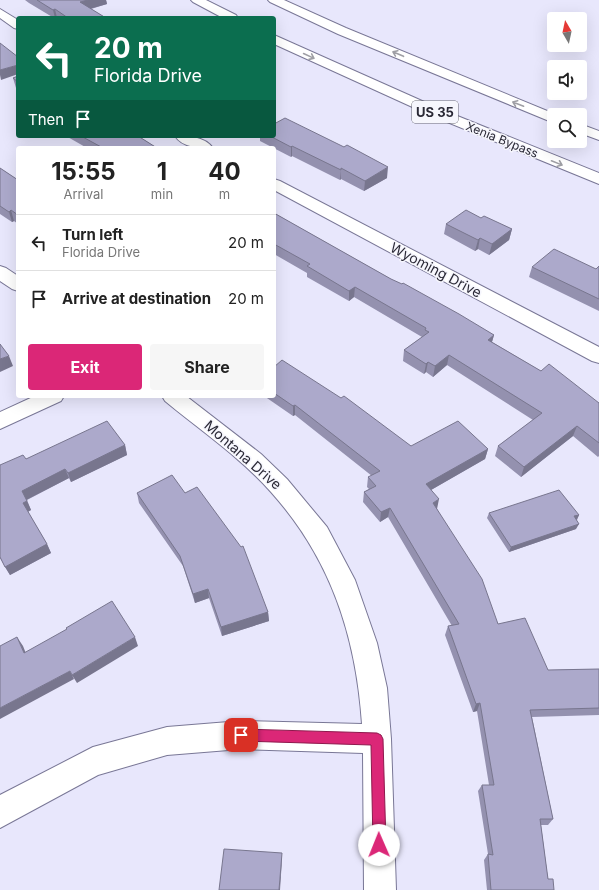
<!DOCTYPE html>
<html lang="en">
<head>
<meta charset="utf-8">
<style>
  :root { --surface:#fff; --page:#f6f6f6; --text:#222; --muted:#767676; --line:#e0e0e0; --accent:#db2777 }
  body { margin:0; font-family:Inter,sans-serif; background:var(--page); color:var(--text); height:100vh; display:flex; flex-direction:column; font-size:15px; white-space:nowrap }
  * { box-sizing:border-box; margin:0 }
  p { font-size:13px; color:var(--muted) }
  .icon { flex:none; width:22px; height:22px; fill:none; stroke:currentColor; stroke-width:2; stroke-linecap:round; stroke-linejoin:round }
  .map { position:relative; flex:1; overflow:hidden }
  .side { position:absolute; left:16px; top:146px; width:260px; height:252px; display:flex; flex-direction:column; background:var(--surface); border-radius:4px; box-shadow:0 4px 16px #0002 }
  .side>* { flex:none }
  .hud { position:absolute; left:16px; top:16px; width:260px; height:122px; border-radius:4px; box-shadow:0 4px 16px #0002; background:#0b6e4f; color:#fff; overflow:hidden }
  .needle { width:26px; rotate:351deg }
  .buttons { position:absolute; left:547px; top:12px; display:grid; gap:8px }
  .buttons a { display:grid; place-items:center; width:40px; height:40px; border-radius:4px; background:var(--surface); box-shadow:0 4px 16px #0002; font-size:20px }
  .pin { position:absolute; display:grid; place-items:center; width:34px; height:34px; color:#fff; margin:-17px; border-radius:8px; box-shadow:0 2px 6px #0006 }
  .me { position:absolute; width:44px; margin:-22px; rotate:359deg; stroke-linejoin:round; filter:drop-shadow(0 0 3px #0008) }
  .turn { display:flex; align-items:center; gap:14px; height:84px; padding:0 12px; font-size:18px }
  .turn .icon { width:52px; height:52px; stroke-width:2.5 }
  .turn b { display:block; font-size:28px; line-height:34px }
  .then { display:flex; align-items:center; height:38px; padding:0 12px; background:#0003; gap:8px; font-size:15px }
  .eta { display:flex; justify-content:space-evenly; align-items:center; height:68px; text-align:center }
  .eta b { font-size:24px; font-weight:700; line-height:28px }
  .cta { display:flex; gap:8px; margin-top:auto; padding:8px 12px }
  .cta a { flex:1; height:46px; border-radius:4px; background:var(--accent); color:#fff; font-size:16px; font-weight:700; line-height:46px; text-align:center }
  .cta a+a { background:var(--page); color:var(--text) }
  ul { padding:0; list-style:none }
  li { display:flex; align-items:center; gap:12px; height:56px; padding:0 12px; border-top:1px solid var(--line) }
  li div { flex:1 }
  li b { display:block; font-size:15px }
  li em { font-style:normal }
  .map>svg:first-child { display:block }
  .lines { fill:none; stroke-linecap:round; stroke-linejoin:round }
  .minor-casing { stroke:#797796; stroke-width:2 }
  .motorway-casing { stroke:#797796; stroke-width:2 }
  .minor { fill:#fff; fill-rule:evenodd }
  .motorway { fill:#fff; fill-rule:evenodd }
  .wall { fill:#9491af }
  .shaded-wall { fill:#78768e }
  .building { fill:#aca9cb; stroke:#78768e }
  .oneway { stroke:#9f9fa5 }
  .route { fill:#db2777; stroke:#8e194d }
  .labels { text-anchor:middle; stroke-width:3; stroke-linejoin:round; paint-order:stroke }
  .far-street-label { font-size:12px; fill:#2a2936; stroke:#f6f6fd }
  .shield { fill:#f6f6fd; stroke:#676672; stroke-width:1 }
  .shield-label { font-size:13px; font-weight:bold; fill:#2a2936 }
  .street-label { font-size:14px; fill:#2a2936; stroke:#f6f6fd }
</style>
</head>
<body>
<div class="map">
<svg width="599" height="890" viewBox="0 0 599 890">
  <rect width="100%" height="100%" fill="#e8e7fc"/>
  <g class="lines">
    <defs>
      <path id="minor" d="M0,9L18,20V29L14,28L0,18Z
        M175,136C188,136 204,136 213,148C199,148 183,148 175,136Z
        M274,179L280,181L599,347V363L592,361L274,190Z
        M0,266L6,268L18,276V291L12,289L0,281Z
        M35,396H64L61,401L0,429V412Z
        M162,396H186L261,454L287,479L327,527L355,580L377,643L387,688L391,739L396,890H364L363,753L241,749L167,755L98,775L0,828V795L93,747L167,727L241,721L362,724C356,636 331,559 271,492C240,457 200,430 165,401Z"/>
      <path id="motorway" d="M191,0H206L236,15L238,18H223L193,2Z
        M268,0H284L346,28L557,115H554V123L338,34L270,2Z
        M274,35L440,109L599,173V184L430,115L274,44Z
        M580,124L599,131V140L580,133Z"/>
    </defs>
    <use href="#minor" class="minor-casing"/>
    <use href="#motorway" class="motorway-casing"/>
    <use href="#minor" class="minor"/>
    <use href="#motorway" class="motorway"/>
  </g>
  <path class="wall" d="M25,0H106L107,4L91,9L106,18H54L29,3Z
    M18,76V90L16,88L13,78Z
    M66,136H138L157,148H87Z
    M260,136H274L387,178L364,191L341,179L340,180L292,156L291,157L260,141Z
    M0,168L18,180V224L14,221L12,222L0,214Z
    M274,213L391,279L494,335L492,342L541,371L599,403V456L598,457L573,436L521,477L495,456L498,446L533,420L447,365L433,377L426,372L424,374L403,361L404,350L422,337L354,297L349,301L307,277V273L274,254Z
    M481,218L512,229L509,240L489,255L478,249L475,251L444,234L446,224Z
    M599,266V311L529,277L532,267L596,269Z
    M274,367L411,446L488,449L485,459L431,490L437,509L498,624L548,670L599,669V715L532,717L553,819L548,825H541L548,879L554,890H487L484,860L488,854L478,791L482,785H489L477,711L473,712L445,635L448,626H452L388,517L380,522L363,502L364,492L369,489L367,487L368,477L372,476L295,415L293,416L264,396H274Z
    M125,445L127,455L71,482L69,478L27,500L31,510L28,512L47,544L51,553L10,575L0,558L26,459Z
    M137,493L268,612L269,621L222,636L209,598L195,603L183,566L139,503Z
    M489,513L579,515L577,520L576,529L509,552L487,518Z"/>
  <path class="shaded-wall" d="M88,0H106L107,4L82,11L80,2Z
    M55,9L57,18H55L53,10Z
    M18,65V74L1,80L0,75V70Z
    M292,146V156L291,157V147Z
    M388,167L387,178L364,191L365,181Z
    M341,168V179L340,180L341,170Z
    M11,210L14,221L12,222L9,212Z
    M512,229L509,240L489,255L492,244Z
    M480,238L478,249L475,251L478,240Z
    M355,287L354,297L349,301V291Z
    M494,335L491,345L488,340Z
    M276,343V353L274,355V344Z
    M449,355L447,365L433,377L435,366Z
    M9,356L13,366L0,372V359Z
    M428,362L426,372L424,374L426,364Z
    M295,405V415L293,416V406Z
    M577,426L573,436L521,477L524,467Z
    M125,445L127,455L71,482L68,473Z
    M488,449L485,459L424,494L426,484Z
    M65,469L69,478L26,500L22,491Z
    M439,499L437,509L433,503Z
    M27,501L31,510L27,512L23,503Z
    M390,508L388,517L380,522L381,512Z
    M579,515L576,521L574,516Z
    M579,524L576,529L509,552L511,547Z
    M47,544L51,553L10,575L5,567Z
    M208,589L209,598L195,603L193,594Z
    M268,612L269,621L222,636L221,627Z
    M17,637L23,646L29,661L24,653Z
    M135,637L138,646L77,683L72,675Z
    M70,671L74,679L0,719V708Z
    M480,703L477,711L473,712L476,704Z
    M282,853V859L280,890H279Z"/>
  <path class="building" d="M37,0H88L80,2L106,18H68L55,9L53,10Z
    M0,43L18,57V65L0,70Z
    M18,76V82L13,78Z
    M285,118L344,147L347,145L388,167L365,181L341,168V170L292,146L291,147L270,136H274V124Z
    M81,136H138L157,148H103Z
    M0,168L18,180V215L11,210L9,212L0,206Z
    M466,210L481,218L484,216L512,229L492,244L480,238L478,240L446,224Z
    M274,213L391,279L402,284L403,283L459,314L494,335L488,340L541,371L549,364L599,403V443L577,426L524,467L498,446L542,413L449,355L435,366L428,362L426,364L404,350L429,332L425,330L426,328L355,287L349,291L307,266L310,264L274,244Z
    M554,249L596,269L599,266V299L532,267Z
    M0,344L9,356L0,359Z
    M282,360L341,398L344,396L411,446L458,421L488,449L426,484L439,499L433,503L482,579L498,624L525,618L548,670L599,669V708L530,710L553,819H540L548,879H553L554,890H491L488,854L493,855L482,785H494L480,703L476,704L448,626L459,624L390,508L381,512L364,492L376,486L368,477L380,471L295,405L293,406L274,393V367Z
    M107,421L125,445L68,473L65,469L22,491L27,501L23,503L47,544L5,567L0,557V465L23,455L26,459Z
    M172,475L185,493L197,487L241,547L243,546L268,612L221,627L208,589L193,594L180,556L137,493Z
    M559,490L579,515L574,516L579,524L511,547L489,513Z
    M112,601L135,637L72,675L70,671L0,708V646L17,637L24,653L67,629L66,628Z
    M224,849L282,853L279,890H219Z"/>
  <defs><path id="oneway-shaft" d="M-6 0H5M1.5-3L5.5 0L1.5 3" fill="none" stroke-width="1.6" stroke-linecap="round" stroke-linejoin="round"/></defs>
  <g class="oneway">
    <use href="#oneway-shaft" transform="translate(398 54) rotate(-157)"/>
    <use href="#oneway-shaft" transform="translate(309 56) rotate(25)"/>
    <use href="#oneway-shaft" transform="translate(518 104) rotate(-159)"/>
    <use href="#oneway-shaft" transform="translate(557 163) rotate(22)"/>
  </g>
  <path class="route" d="M241,729L377,733L381,735L383,739L386,845L384,849L379,851L375,849L373,845L371,745L241,741L237,739L235,735L237,731Z"/>
  <g class="labels">
    <g class="far-street-label">
      <text transform="translate(502 140) rotate(22)" y="4">Xenia Bypass</text>
    </g>
    <rect class="shield" x="412" y="101" width="46" height="22" rx="3"/>
    <g class="shield-label">
      <text x="435" y="117">US 35</text>
    </g>
    <g class="street-label">
      <text transform="translate(436 270) rotate(28)" y="5">Wyoming Drive</text>
      <text transform="translate(243 455) rotate(41)" y="5">Montana Drive</text>
    </g>
  </g>
</svg>
<div class="buttons">
<a><svg class="needle" viewBox="-14 -14 28 28"><path d="M0-13l5 13h-10z" fill="#e53935"/><path d="M0 13l5-13h-10z" fill="#767676"/></svg></a>
<a><svg class="icon" aria-label="sound" viewBox="0 0 24 24"><path d="M4 9h4l5-4v14l-5-4H4zM17 9q2 3 0 6"/></svg></a>
<a><svg class="icon" aria-label="search" viewBox="0 0 24 24"><circle cx="10" cy="10" r="6"/><path d="M15 15l6 6"/></svg></a>
</div>
<div class="pin" style="left:241px;top:735px;background:#d93025"><svg class="icon" aria-label="arrive" viewBox="0 0 24 24"><path d="M6 21V4h12l-3 4 3 4H6"/></svg></div>
<svg class="me" style="left:379px;top:845px" viewBox="-20 -20 40 40"><circle r="19" fill="#fff"/><path d="M0-13L10 11 0 6-10 11z" fill="#db2777"/></svg>
<div class="hud">
<div class="turn"><svg class="icon" aria-label="left" viewBox="0 0 24 24"><path d="M17 20v-9H6M10 6l-5 5 5 5"/></svg><div><b>20 m</b>Florida Drive</div></div>
<div class="then">Then<svg class="icon" aria-label="arrive" viewBox="0 0 24 24"><path d="M6 21V4h12l-3 4 3 4H6"/></svg></div>
</div>
<section class="side">
<div class="eta">
<div><b>15:55</b><p>Arrival</p></div>
<div><b>1</b><p>min</p></div>
<div><b>40</b><p>m</p></div>
</div>
<ul>
<li><svg class="icon" aria-label="left" viewBox="0 0 24 24"><path d="M17 20v-9H6M10 6l-5 5 5 5"/></svg><div><b>Turn left</b><p>Florida Drive</p></div><em>20 m</em></li>
<li><svg class="icon" aria-label="arrive" viewBox="0 0 24 24"><path d="M6 21V4h12l-3 4 3 4H6"/></svg><div><b>Arrive at destination</b></div><em>20 m</em></li>
</ul>
<div class="cta"><a>Exit</a><a>Share</a></div>
</section>
</div>
</body>
</html>
